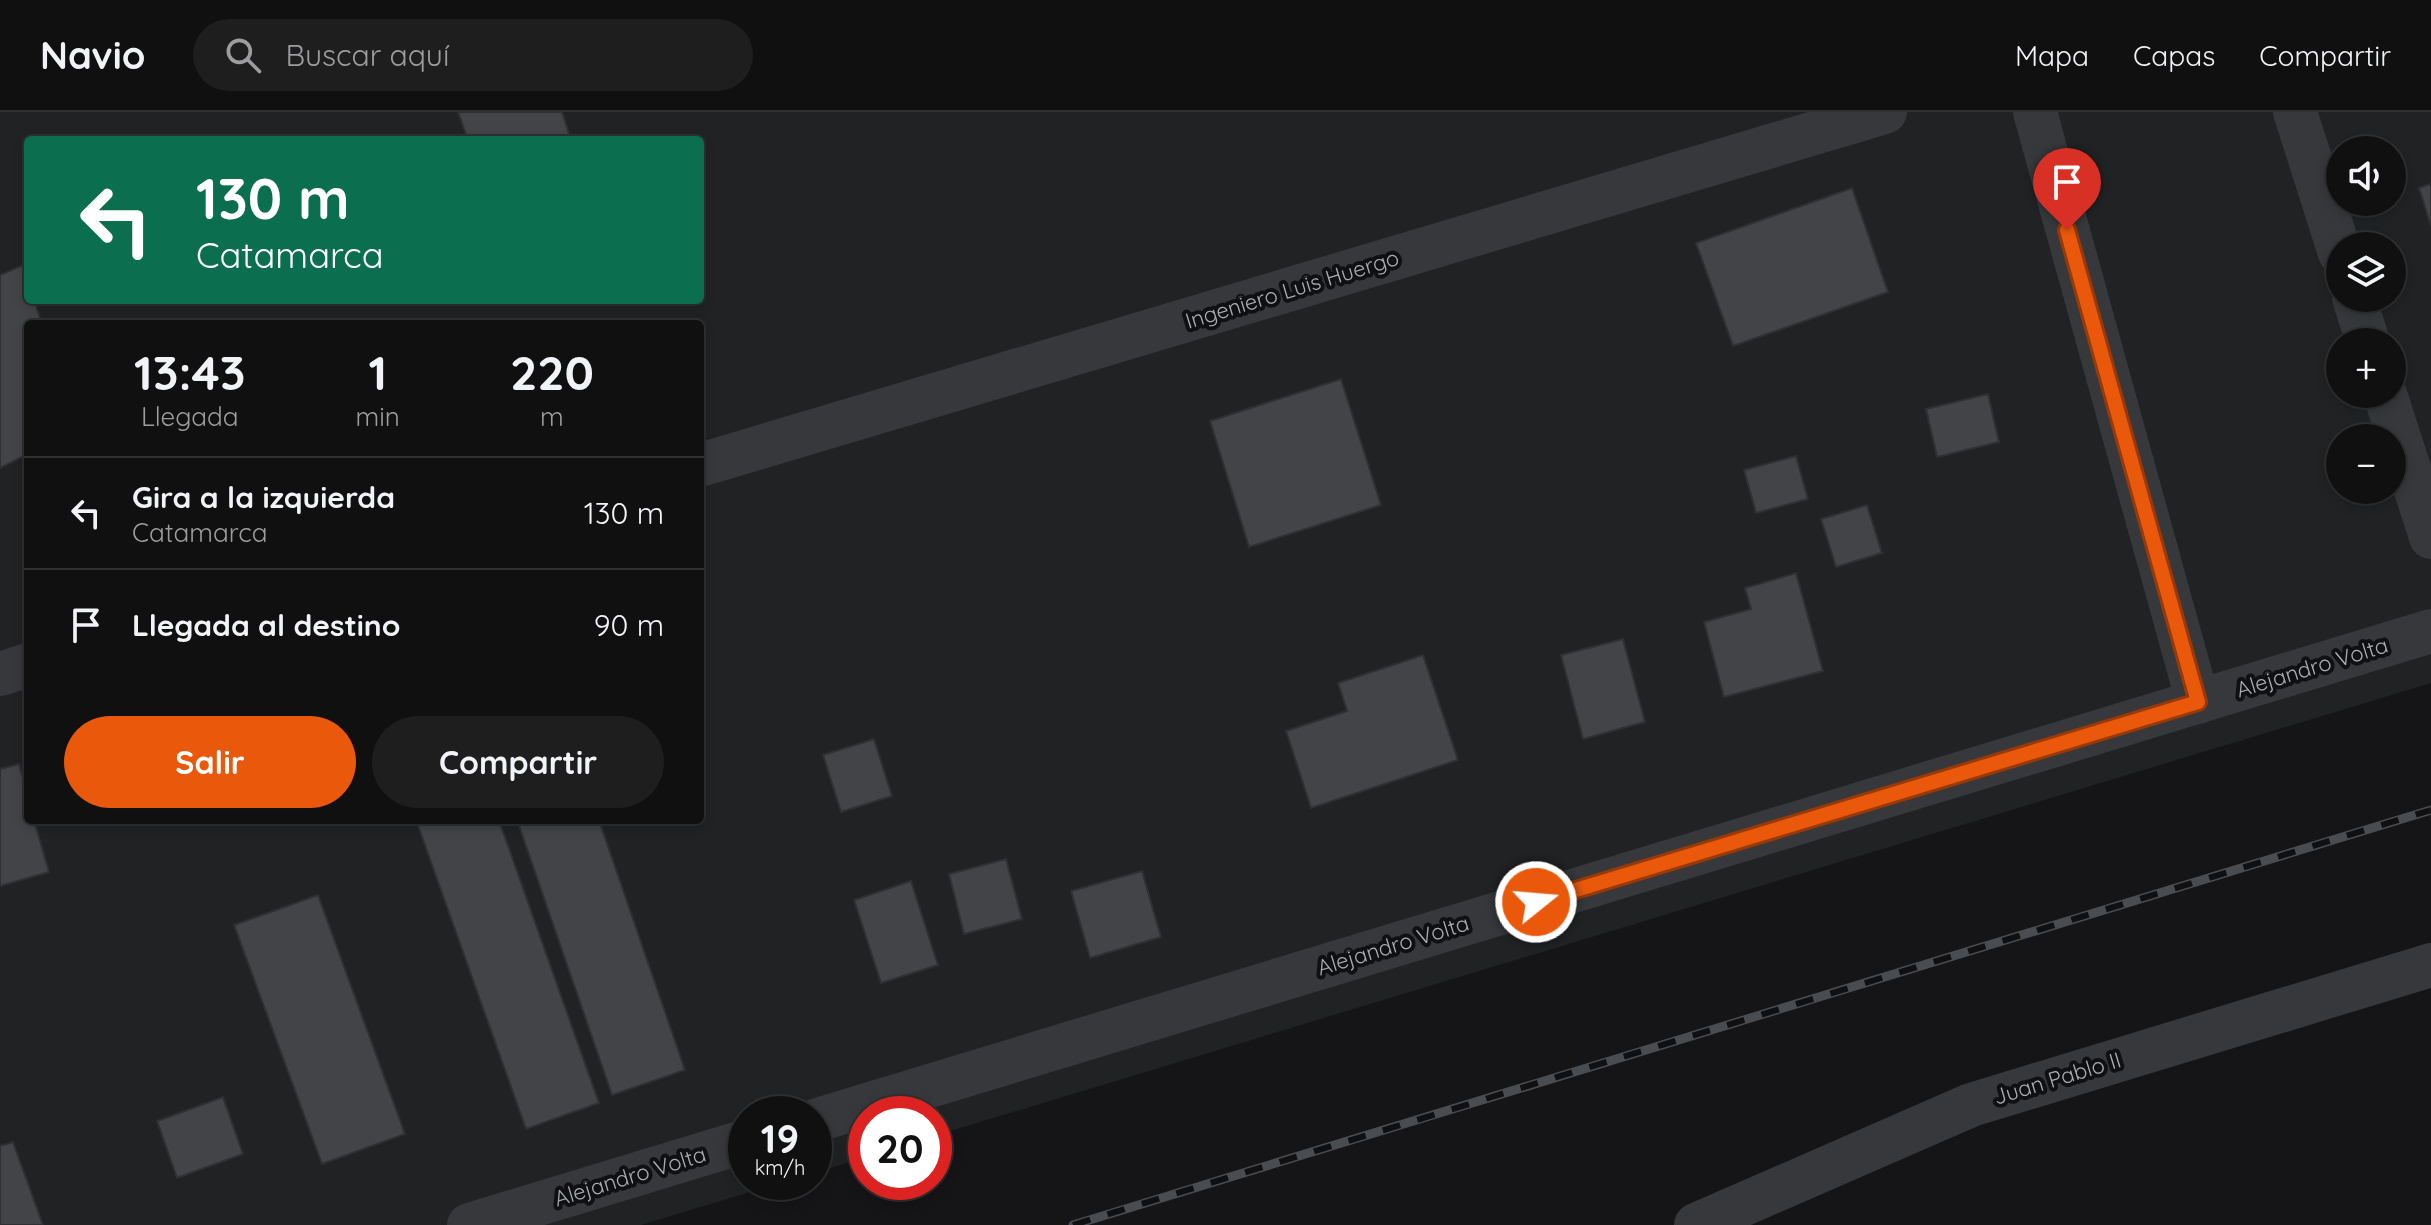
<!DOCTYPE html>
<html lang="es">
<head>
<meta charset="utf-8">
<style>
  :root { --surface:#101011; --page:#1e1e1f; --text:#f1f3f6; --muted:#9c9d9f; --line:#303031; --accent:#ea580c }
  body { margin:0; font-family:Quicksand,sans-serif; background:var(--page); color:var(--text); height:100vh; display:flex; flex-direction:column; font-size:30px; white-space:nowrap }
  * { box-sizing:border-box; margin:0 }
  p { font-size:26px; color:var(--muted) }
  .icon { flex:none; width:44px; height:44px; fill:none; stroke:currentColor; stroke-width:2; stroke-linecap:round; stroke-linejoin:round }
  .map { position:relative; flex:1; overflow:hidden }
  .side { position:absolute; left:24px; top:208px; width:680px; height:504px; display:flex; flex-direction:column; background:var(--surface); border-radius:8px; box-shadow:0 4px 12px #0003,0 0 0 2px var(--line) }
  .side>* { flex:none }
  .top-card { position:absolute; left:24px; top:24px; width:680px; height:168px; border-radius:8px; box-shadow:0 4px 12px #0003,0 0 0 2px var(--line); background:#0b6e4f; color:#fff; overflow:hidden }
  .fabs { position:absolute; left:2326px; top:24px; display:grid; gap:16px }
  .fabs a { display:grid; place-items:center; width:80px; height:80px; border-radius:50%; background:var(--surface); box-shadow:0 4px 12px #0003,0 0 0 2px var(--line); font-size:40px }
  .speed { position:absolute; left:728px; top:984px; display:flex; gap:16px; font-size:40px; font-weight:700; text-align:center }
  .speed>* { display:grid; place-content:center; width:104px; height:104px; border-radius:50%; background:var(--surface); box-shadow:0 4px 12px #0003,0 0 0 2px var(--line); line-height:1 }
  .speed small { font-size:20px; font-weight:400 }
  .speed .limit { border:12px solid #d22; background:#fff; color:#111 }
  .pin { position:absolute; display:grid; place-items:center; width:68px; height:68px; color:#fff; margin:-82px -34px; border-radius:50% 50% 50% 0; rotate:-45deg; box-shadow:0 0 8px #0007 }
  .pin .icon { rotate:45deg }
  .me { position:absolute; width:88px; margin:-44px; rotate:73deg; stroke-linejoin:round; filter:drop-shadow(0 0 6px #0008) }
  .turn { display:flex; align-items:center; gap:28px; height:168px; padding:0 40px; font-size:36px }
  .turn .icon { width:104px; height:104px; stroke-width:2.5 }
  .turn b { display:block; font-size:56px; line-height:68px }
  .eta { display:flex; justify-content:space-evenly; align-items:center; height:136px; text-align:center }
  .eta b { font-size:48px; font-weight:700; line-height:56px }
  .primary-button { display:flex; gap:16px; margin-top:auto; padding:16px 40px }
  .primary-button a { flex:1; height:92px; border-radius:48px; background:var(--accent); color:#fff; font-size:32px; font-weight:700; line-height:92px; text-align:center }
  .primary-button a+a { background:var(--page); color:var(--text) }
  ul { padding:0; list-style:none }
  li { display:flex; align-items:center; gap:24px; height:112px; padding:0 40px; border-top:2px solid var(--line) }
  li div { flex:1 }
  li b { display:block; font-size:30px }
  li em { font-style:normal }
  header { display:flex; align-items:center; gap:48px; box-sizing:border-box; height:112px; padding:0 40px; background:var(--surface); border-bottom:2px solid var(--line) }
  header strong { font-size:38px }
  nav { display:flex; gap:44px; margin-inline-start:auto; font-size:28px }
  .search { width:560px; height:72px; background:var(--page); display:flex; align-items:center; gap:20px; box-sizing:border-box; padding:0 28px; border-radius:44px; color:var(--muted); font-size:30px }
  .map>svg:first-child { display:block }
  .built { fill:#212224; fill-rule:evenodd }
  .building { fill:#424447; stroke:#2f3033; stroke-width:2 }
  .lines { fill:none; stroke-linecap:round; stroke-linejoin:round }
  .minor { stroke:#36383c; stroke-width:44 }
  .rail-casing { stroke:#494c51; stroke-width:9 }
  .rail { stroke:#101012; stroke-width:6; stroke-dasharray:18; stroke-linecap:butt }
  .route-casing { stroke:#983908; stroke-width:20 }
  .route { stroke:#ea580c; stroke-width:14 }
  .labels { text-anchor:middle; stroke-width:8; stroke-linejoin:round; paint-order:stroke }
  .street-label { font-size:22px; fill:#a8aeb7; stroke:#101012 }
</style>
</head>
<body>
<header>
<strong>Navio</strong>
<div class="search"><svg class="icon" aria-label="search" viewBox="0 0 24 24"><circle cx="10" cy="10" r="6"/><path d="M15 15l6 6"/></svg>Buscar aquí</div>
<nav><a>Mapa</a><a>Capas</a><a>Compartir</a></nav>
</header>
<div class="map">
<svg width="2431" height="1113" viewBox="0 0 2431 1113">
  <rect width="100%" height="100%" fill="#151517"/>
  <path class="built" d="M0,0H2431V571L934,1024V1002H866V1045L814,1061V1002H746V1070H783L641,1113H0ZM28,28H700V188H28ZM2340,38H2392V90H2340ZM2340,134H2392V186H2340ZM28,212H700V708H28ZM2340,230H2392V282H2340ZM2340,326H2392V378H2340Z"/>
  <path class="building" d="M458,0H562L571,28H468Z
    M2431,72V114L2419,76Z
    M1852,76L1888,180L1733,234L1696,131Z
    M23,153L28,169V188H34L42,212H28V342L0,356V163Z
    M1341,267L1381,393L1249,435L1210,309Z
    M1988,282L1999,330L1937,345L1926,297Z
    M1796,344L1808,387L1756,401L1744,358Z
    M1867,393L1882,441L1836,455L1821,407Z
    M1796,461L1823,559L1724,585L1704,510L1751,497L1745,476Z
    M1623,527L1645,610L1583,627L1561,543Z
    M1423,543L1458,648L1311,696L1286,619L1347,599L1338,571Z
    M874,627L892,684L841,700L823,643Z
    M19,652L28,684V708H34L49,760L0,774V657Z
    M416,708H499L599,991L526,1017Z
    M517,708H599L685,958L612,983Z
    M1006,747L1022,807L964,822L949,762Z
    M1142,759L1161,825L1090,846L1071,779Z
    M911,769L938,853L881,871L854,788Z
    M318,783L405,1022L322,1052L234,813Z
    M223,985L243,1042L177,1066L157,1009Z
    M13,1030L43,1113H0V1034Z"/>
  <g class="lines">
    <path class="minor" d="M2035,0L2198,590
      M2295,0L2340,141
      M2354,186L2368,230
      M2385,282L2431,425
      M700,353L1885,0
      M0,562L28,553
      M814,1009L2431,519
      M469,1113L746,1029
      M1696,1113L1971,993L2431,853"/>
    <defs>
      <path id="rail" d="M1073,1113L2431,698"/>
    </defs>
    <use href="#rail" class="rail-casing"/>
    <use href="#rail" class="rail"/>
  </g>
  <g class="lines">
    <defs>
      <path id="route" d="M1536,790L2198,590L2067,118"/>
    </defs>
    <use href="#route" class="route-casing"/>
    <use href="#route" class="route"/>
  </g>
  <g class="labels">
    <g class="street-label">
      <text transform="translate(1292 177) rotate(-17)" y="8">Ingeniero Luis Huergo</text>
      <text transform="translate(2312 555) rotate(-17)" y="8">Alejandro Volta</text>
      <text transform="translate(1393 833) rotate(-17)" y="8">Alejandro Volta</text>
      <text transform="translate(2057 966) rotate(-17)" y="8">Juan Pablo II</text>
      <text transform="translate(630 1064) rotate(-17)" y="8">Alejandro Volta</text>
    </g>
  </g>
</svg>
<div class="fabs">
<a><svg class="icon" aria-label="sound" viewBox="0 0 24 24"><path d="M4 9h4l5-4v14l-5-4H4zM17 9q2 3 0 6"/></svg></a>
<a><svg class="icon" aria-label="layers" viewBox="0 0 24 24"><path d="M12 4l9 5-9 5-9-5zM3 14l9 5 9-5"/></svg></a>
<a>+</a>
<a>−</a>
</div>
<div class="speed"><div>19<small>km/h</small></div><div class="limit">20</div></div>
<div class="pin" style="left:2067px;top:118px;background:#d93025"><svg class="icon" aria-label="arrive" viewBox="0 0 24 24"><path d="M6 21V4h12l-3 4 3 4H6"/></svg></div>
<svg class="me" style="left:1536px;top:790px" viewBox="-20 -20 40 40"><circle r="17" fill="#ea580c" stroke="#fff" stroke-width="3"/><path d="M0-11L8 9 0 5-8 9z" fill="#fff"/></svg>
<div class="top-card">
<div class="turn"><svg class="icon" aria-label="left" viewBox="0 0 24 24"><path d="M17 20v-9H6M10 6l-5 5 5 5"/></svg><div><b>130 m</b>Catamarca</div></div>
</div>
<section class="side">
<div class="eta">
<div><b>13:43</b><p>Llegada</p></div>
<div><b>1</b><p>min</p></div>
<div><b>220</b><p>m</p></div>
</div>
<ul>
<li><svg class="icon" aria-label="left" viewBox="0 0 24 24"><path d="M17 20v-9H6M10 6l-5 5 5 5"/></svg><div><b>Gira a la izquierda</b><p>Catamarca</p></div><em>130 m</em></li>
<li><svg class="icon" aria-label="arrive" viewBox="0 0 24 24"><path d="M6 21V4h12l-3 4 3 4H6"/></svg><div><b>Llegada al destino</b></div><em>90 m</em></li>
</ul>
<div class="primary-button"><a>Salir</a><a>Compartir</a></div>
</section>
</div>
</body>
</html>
